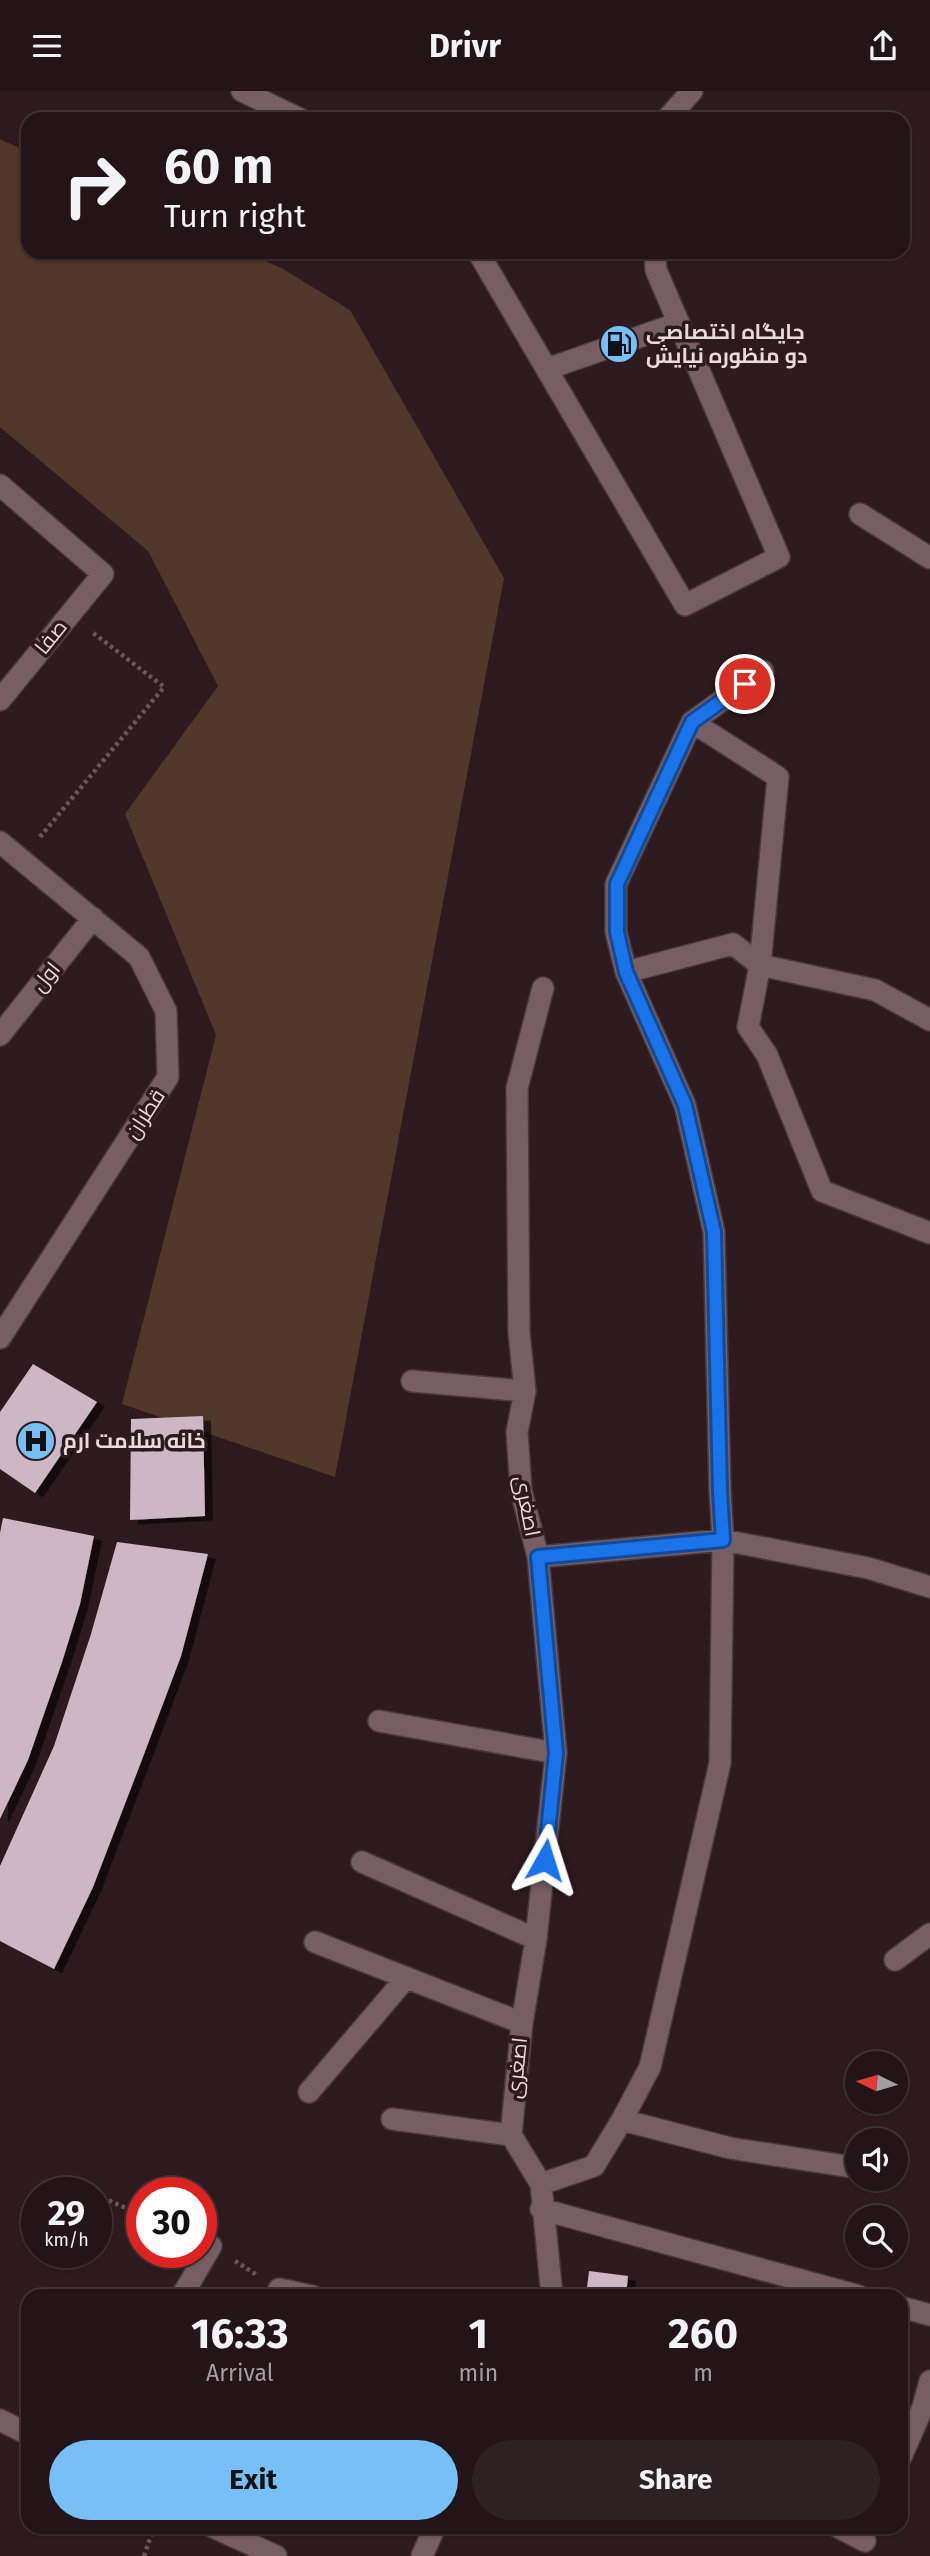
<!DOCTYPE html>
<html lang="en">
<head>
<meta charset="utf-8">
<style>
  :root { --surface:#221417; --page:#2e2124; --text:#f1f3f6; --muted:#a29ea1; --line:#3f3336; --accent:#76c0f7 }
  body { margin:0; font-family:"Fira Sans",Cairo,sans-serif; background:var(--page); color:var(--text); height:100vh; display:flex; flex-direction:column; font-size:26px; white-space:nowrap }
  * { box-sizing:border-box; margin:0 }
  p { font-size:23px; color:var(--muted) }
  .icon { flex:none; width:38px; height:38px; fill:none; stroke:currentColor; stroke-width:2; stroke-linecap:round; stroke-linejoin:round }
  .map { position:relative; flex:1; overflow:hidden }
  .drawer { position:absolute; left:21px; top:2198px; width:887px; height:245px; display:flex; flex-direction:column; background:var(--surface); border-radius:21px; box-shadow:0 2px 5px #0004,0 0 0 2px var(--line) }
  .drawer>* { flex:none }
  .banner { position:absolute; left:21px; top:21px; width:889px; height:147px; border-radius:21px; box-shadow:0 2px 5px #0004,0 0 0 2px var(--line); background:#221417; color:var(--text); overflow:hidden }
  .needle { width:46px; rotate:275deg }
  .controls { position:absolute; left:845px; top:1960px; display:grid; gap:14px }
  .controls a { display:grid; place-items:center; width:63px; height:63px; border-radius:50%; background:var(--surface); box-shadow:0 2px 5px #0004,0 0 0 2px var(--line); font-size:35px }
  .speed { position:absolute; left:21px; top:2086px; display:flex; gap:14px; font-size:35px; font-weight:700; text-align:center }
  .speed>* { display:grid; place-content:center; width:91px; height:91px; border-radius:50%; background:var(--surface); box-shadow:0 2px 5px #0004,0 0 0 2px var(--line); line-height:1 }
  .speed small { font-size:18px; font-weight:400 }
  .speed .limit { border:10px solid #d22; background:#fff; color:#111 }
  .pin { position:absolute; display:grid; place-items:center; width:60px; height:60px; color:#fff; margin:-30px; border:4px solid #fff; border-radius:50%; box-shadow:0 2px 7px #0007 }
  .me { position:absolute; width:77px; margin:-38px; rotate:6deg; stroke-linejoin:round; filter:drop-shadow(0 0 5px #0008) }
  .turn { display:flex; align-items:center; gap:24px; height:147px; padding:0 28px; font-size:32px }
  .turn .icon { width:91px; height:91px; stroke-width:2.5 }
  .turn b { display:block; font-size:49px; line-height:60px }
  .eta { display:flex; justify-content:space-evenly; align-items:center; height:119px; text-align:center }
  .eta b { font-size:42px; font-weight:700; line-height:49px }
  .button { display:flex; gap:14px; margin-top:auto; padding:14px 28px }
  .button a { flex:1; height:80px; border-radius:42px; background:var(--accent); color:#111; font-size:28px; font-weight:700; line-height:80px; text-align:center }
  .button a+a { background:var(--page); color:var(--text) }
  header { display:flex; justify-content:space-between; align-items:center; height:91px; padding:0 28px; background:var(--surface); font-size:32px; font-weight:700 }
  .map>svg:first-child { display:block }
  .green { fill:#503729 }
  .building { fill:#cdb7c5; filter:url(#shadow) }
  .lines { fill:none; stroke-linecap:round; stroke-linejoin:round }
  .minor-casing { stroke:#47383c; stroke-width:24 }
  .path { stroke:#68565b; stroke-width:4.5; stroke-dasharray:3.5 3.5; stroke-linecap:butt }
  .minor { stroke:#765e64; stroke-width:21 }
  .route-casing { stroke:#114b97; stroke-width:18 }
  .route { stroke:#1a73e8; stroke-width:12 }
  .labels { text-anchor:middle; stroke-width:7; stroke-linejoin:round; paint-order:stroke }
  .poi-label { font-size:21px; font-weight:bold; fill:#e7d9dc; stroke:#2d1a1f; text-anchor:start }
  .street-label { font-size:21px; fill:#e7d9dc; stroke:#2d1a1f }
</style>
</head>
<body>
<header><svg class="icon" aria-label="menu" viewBox="0 0 24 24"><path d="M4 6h16M4 12h16M4 18h16"/></svg>Drivr<svg class="icon" aria-label="share" viewBox="0 0 24 24"><path d="M12 15V3M7 8l5-5 5 5M5 13v7h14v-7"/></svg></header>
<div class="map">
<svg width="930" height="2465" viewBox="0 0 930 2465">
  <defs>
    <filter id="shadow"><feDropShadow dx="8" dy="4.5" stdDeviation="0" flood-color="#0009"/></filter>
  </defs>
  <rect width="100%" height="100%" fill="#2d1a1f"/>
  <path class="green" d="M0,48L28,61V161H246L283,178L350,219L504,487L335,1386L122,1313L216,944L125,723L218,595L148,460L0,336Z"/>
  <path class="building" d="M33,1273L97,1311L35,1402L0,1378V1321Z
    M203,1325L205,1425L130,1429L131,1328Z
    M3,1427L94,1445L80,1513L62,1571L28,1669L0,1728V1442Z
    M117,1451L208,1463L181,1565L141,1671L93,1796L54,1878L0,1850V1775L54,1655L91,1543Z
    M589,2180L628,2185L626,2205H586Z"/>
  <g class="lines">
    <defs>
      <path id="minor" d="M242,0L300,28
        M667,28L692,0
        M478,161L685,514L779,466L656,179L655,161
        M547,278L679,232
        M0,394L103,483L0,609
        M860,423L930,467
        M692,631L778,686L760,874L748,936L767,964L822,1100L930,1142
        M0,751L139,866L166,920L168,986L0,1247
        M626,881L733,853L760,874L875,899L930,929
        M543,897L517,997L519,1241L525,1300L517,1341L521,1399L538,1466L556,1662L536,1848L522,1932L511,2044L541,2093L552,2205
        M0,944L93,827
        M412,1290L525,1300
        M538,1466L723,1449L868,1477L930,1496
        M379,1630L556,1662
        M362,1771L536,1848
        M315,1851L522,1932
        M895,1869L930,1843
        M309,2001L406,1887
        M392,2028L511,2044
        M622,2029L730,2057L858,2077
        M541,2093L594,2075L622,2029L650,1976L720,1672L723,1449L720,1400L714,1141L685,1014L626,881L616,841V793L692,631L763,580
        M541,2118L859,2205
        M279,2198L312,2205
        M182,2205L211,2155
        M901,2216L930,2224
        M0,2329L28,2343
        M901,2366L923,2316L930,2290
        M213,2436L276,2465
        M838,2436L865,2450
        M422,2465L435,2436"/>
    </defs>
    <use href="#minor" class="minor-casing"/>
    <path class="path" d="M40,746L164,596L92,541
      M61,2088L92,2102
      M96,2104L142,2124
      M235,2170L257,2184
      M144,2465L154,2436"/>
    <use href="#minor" class="minor"/>
  </g>
  <g class="lines">
    <defs>
      <path id="route" d="M545,1769L556,1662L538,1466L723,1449L720,1400L714,1141L685,1014L626,881L617,841V793L692,631L745,593"/>
    </defs>
    <use href="#route" class="route-casing"/>
    <use href="#route" class="route"/>
  </g>
  <defs>
    <symbol id="fuel-disc" viewBox="-11 -11 22 22"><circle r="9.5" fill="#76c0f7" stroke="#2d1a1f"/><path d="M-5.5-6h7V0h2V4h1.3V-2.5L3-4.5l.8-.8L6-3V5H2.5V1h-1V6h-7ZM-4.2-4.7v3.2H.2V-4.7Z" fill="#111"/></symbol>
    <symbol id="hospital-disc" viewBox="-11 -11 22 22"><circle r="9.5" fill="#76c0f7" stroke="#2d1a1f"/><path d="M-5-5h3v3.5h4V-5h3V5h-3V1.5h-4V5h-3Z" fill="#111"/></symbol>
  </defs>
  <g fill-rule="evenodd">
    <use href="#fuel-disc" x="597" y="231" width="44" height="44"/>
    <use href="#hospital-disc" x="14" y="1328" width="44" height="44"/>
  </g>
  <g class="labels">
    <g class="poi-label">
      <text x="646" y="248">جایگاه اختصاصی<tspan x="646" dy="24">دو منظوره نیایش</tspan></text>
      <text x="63" y="1357">خانه سلامت ارم</text>
    </g>
    <g class="street-label">
      <text transform="translate(51 546) rotate(-51)" y="7">صفا</text>
      <text transform="translate(46 886) rotate(-51)" y="7">اول</text>
      <text transform="translate(145 1023) rotate(-57)" y="7">قطران</text>
      <text transform="translate(527 1415) rotate(79)" y="7">اصغری</text>
      <text transform="translate(517 1977) rotate(-84)" y="7">اصغری</text>
    </g>
  </g>
</svg>
<div class="controls">
<a><svg class="needle" viewBox="-14 -14 28 28"><path d="M0-13l5 13h-10z" fill="#e53935"/><path d="M0 13l5-13h-10z" fill="#a29ea1"/></svg></a>
<a><svg class="icon" aria-label="sound" viewBox="0 0 24 24"><path d="M4 9h4l5-4v14l-5-4H4zM17 9q2 3 0 6"/></svg></a>
<a><svg class="icon" aria-label="search" viewBox="0 0 24 24"><circle cx="10" cy="10" r="6"/><path d="M15 15l6 6"/></svg></a>
</div>
<div class="speed"><div>29<small>km/h</small></div><div class="limit">30</div></div>
<div class="pin" style="left:745px;top:593px;background:#d93025"><svg class="icon" aria-label="arrive" viewBox="0 0 24 24"><path d="M6 21V4h12l-3 4 3 4H6"/></svg></div>
<svg class="me" style="left:545px;top:1769px" viewBox="-20 -20 40 40"><path d="M0-17L14 15 0 8-14 15z" fill="#1a73e8" stroke="#fff" stroke-width="4"/></svg>
<div class="banner">
<div class="turn"><svg class="icon" aria-label="right" viewBox="0 0 24 24"><path d="M7 20v-9h11M14 6l5 5-5 5"/></svg><div><b>60 m</b>Turn right</div></div>
</div>
<section class="drawer">
<div class="eta">
<div><b>16:33</b><p>Arrival</p></div>
<div><b>1</b><p>min</p></div>
<div><b>260</b><p>m</p></div>
</div>
<div class="button"><a>Exit</a><a>Share</a></div>
</section>
</div>
</body>
</html>
